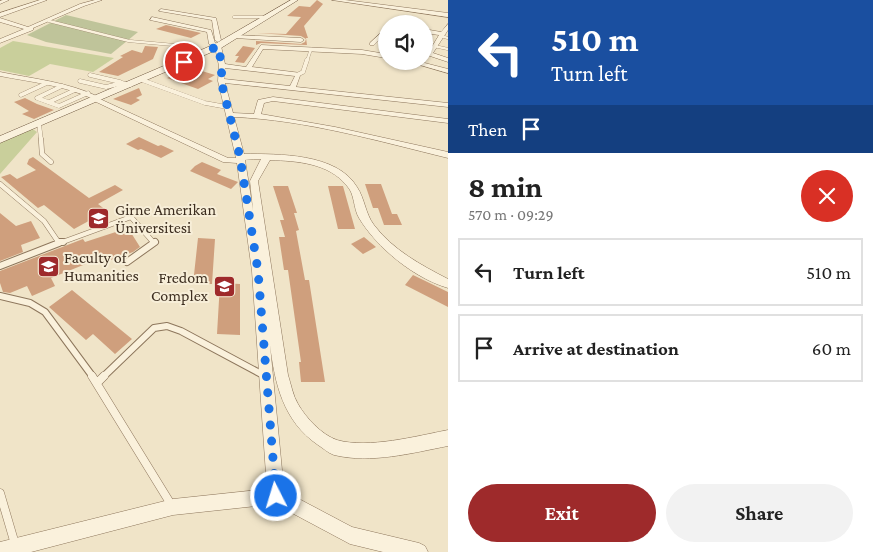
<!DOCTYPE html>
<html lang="en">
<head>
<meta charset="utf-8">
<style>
  :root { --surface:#fff; --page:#f2f2f2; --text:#222; --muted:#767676; --line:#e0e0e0; --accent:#9e2a2b }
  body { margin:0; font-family:"Crimson Pro",serif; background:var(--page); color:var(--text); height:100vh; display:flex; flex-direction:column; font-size:19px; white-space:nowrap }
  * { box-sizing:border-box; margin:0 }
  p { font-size:16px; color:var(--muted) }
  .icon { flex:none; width:28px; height:28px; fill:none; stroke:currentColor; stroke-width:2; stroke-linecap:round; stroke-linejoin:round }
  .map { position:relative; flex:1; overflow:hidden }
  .drawer { display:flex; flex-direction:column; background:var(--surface); width:425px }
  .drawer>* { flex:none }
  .hud { background:#1a4fa0; color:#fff; overflow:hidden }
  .tools { position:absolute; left:378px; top:15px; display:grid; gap:10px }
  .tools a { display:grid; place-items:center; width:55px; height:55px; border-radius:50%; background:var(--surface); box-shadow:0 1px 4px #0004; font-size:25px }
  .pin { position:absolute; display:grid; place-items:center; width:42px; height:42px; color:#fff; margin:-21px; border:2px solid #fff; border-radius:50%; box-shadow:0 1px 5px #0007 }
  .me { position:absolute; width:55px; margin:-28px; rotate:355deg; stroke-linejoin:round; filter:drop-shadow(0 0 4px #0008) }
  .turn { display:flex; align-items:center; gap:18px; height:105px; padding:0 20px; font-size:22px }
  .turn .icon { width:65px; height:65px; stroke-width:2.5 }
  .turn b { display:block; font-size:35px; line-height:42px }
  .then { display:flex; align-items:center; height:48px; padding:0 20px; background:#0003; gap:10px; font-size:19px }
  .round { display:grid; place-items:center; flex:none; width:52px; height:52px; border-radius:26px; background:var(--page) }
  .head { display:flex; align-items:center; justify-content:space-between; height:85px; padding:0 20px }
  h1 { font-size:30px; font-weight:700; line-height:38px }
  .button { display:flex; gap:10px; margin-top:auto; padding:10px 20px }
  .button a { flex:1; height:58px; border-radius:30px; background:var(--accent); color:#fff; font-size:20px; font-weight:700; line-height:58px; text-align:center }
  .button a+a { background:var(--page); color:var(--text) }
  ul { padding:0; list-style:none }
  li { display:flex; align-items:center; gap:15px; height:68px; margin:0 10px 8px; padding:0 10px; border:2px solid var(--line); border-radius:0px }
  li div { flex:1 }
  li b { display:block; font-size:19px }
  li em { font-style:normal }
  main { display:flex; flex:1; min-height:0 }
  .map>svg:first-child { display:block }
  .green { fill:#c9cf9b }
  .cemetery { fill:#bfc49a }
  .building { fill:#cf9f7d }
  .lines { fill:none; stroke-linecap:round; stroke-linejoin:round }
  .lane-far4-casing { stroke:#8d765c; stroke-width:3 }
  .lane-far3-casing { stroke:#8d765c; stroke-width:4.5 }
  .lane-far2-casing { stroke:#8d765c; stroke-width:5.5 }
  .lane-far1-casing { stroke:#8d765c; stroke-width:8 }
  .lane-casing { stroke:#8d765c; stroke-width:9 }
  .street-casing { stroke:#8d765c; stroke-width:1 }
  .secondary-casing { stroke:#6f573f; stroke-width:1 }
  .lane-far4 { stroke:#faf1dc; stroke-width:2.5 }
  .lane-far3 { stroke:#faf1dc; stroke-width:4 }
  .lane-far2 { stroke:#faf1dc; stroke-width:4.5 }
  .lane-far1 { stroke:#faf1dc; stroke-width:6 }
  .lane { stroke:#faf1dc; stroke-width:8 }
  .street { fill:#faf1dc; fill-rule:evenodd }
  .secondary { fill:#faf1dc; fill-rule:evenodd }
  .route { stroke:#1a73e8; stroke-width:9; stroke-dasharray:0 16.2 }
  .labels { text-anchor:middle; stroke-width:4; stroke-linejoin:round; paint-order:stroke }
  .poi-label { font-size:16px; fill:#3d2e20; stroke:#f7eed8; text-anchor:start }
</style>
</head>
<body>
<main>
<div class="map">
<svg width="448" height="552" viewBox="0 0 448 552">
  <rect width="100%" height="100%" fill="#f0e4c8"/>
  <path class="green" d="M13,41L114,58L93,72L50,64L29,76L0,70V48Z
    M31,128L37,132L0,174V142Z"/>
  <path class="cemetery" d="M66,15L138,32L111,54L46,42L27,35Z"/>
  <path class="building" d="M317,0L323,4L304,26L308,38H306L307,45L261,43L256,45V41L301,44L305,42L306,39L301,36L257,33L286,34L301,17L287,16L299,6L310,7Z
    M166,25L201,33L191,38L156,29Z
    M145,46L158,47L153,59L118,76L99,72L123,57L120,56L132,50L142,53Z
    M243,46L255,48L244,63L235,62L239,56H235Z
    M189,67L215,75L208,79L213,81L198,89L167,78Z
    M139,88L142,95L136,98L140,100L131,105L113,99Z
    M25,98L37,104L54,110L34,119L22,114L29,111L14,102Z
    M139,137L158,146L161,145L174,151L161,158L141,149L138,150L126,144Z
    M33,157L89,198L115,185L123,190L98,204L107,211L74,229L44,205L38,208L1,177L10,174L17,179L36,170L27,164L29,159Z
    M202,162L221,170L217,174L238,182L231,189L190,171L195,166Z
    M365,184H381L392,214H397L402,225H384L378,208H373Z
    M273,186H288L297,213H294L299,230L296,231L305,280H309L325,382H301L299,362H301L288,270H284L279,237H285L280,220H284Z
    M328,186H343L355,229H338Z
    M0,213L16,226L31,221L40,238L21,245L23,252L0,261Z
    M128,228L140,247L133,252L100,264L98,259L51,278L55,286L32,296L27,286L10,293L3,292L0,283V271L83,239L85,242Z
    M364,237L376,247L363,254L351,244Z
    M198,238L215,239L212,284H193Z
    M413,275L448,292V307L405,285Z
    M220,283L240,284V335L217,334Z
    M72,290L132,339L115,354L93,334L86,340L49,307Z"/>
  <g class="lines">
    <defs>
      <path id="lane-far4" d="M234,17H268
        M49,21L129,41L174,45
        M441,36L448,38
        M434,46L448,49
        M307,61L311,49"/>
      <path id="lane-far3" d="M299,74L303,72L307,60
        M90,75L120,82
        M142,80L205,103L227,107
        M80,81L106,87L122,83L130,85
        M62,86L37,98L59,106L88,93
        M21,95L47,83
        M49,102L75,90
        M39,123L41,140"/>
      <path id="lane-far2" d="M41,139L42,154L51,162
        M0,184L44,221L59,243
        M60,243L131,217L154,243"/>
      <path id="lane-far1" d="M58,242H63
        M127,262L155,242
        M0,266L59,243
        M0,296L30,303L45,312L93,377
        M103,377L154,328L167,326L181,331L265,376"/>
      <path id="lane" d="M92,376L172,506
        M97,383L104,376
        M0,493L15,544"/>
      <path id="street" d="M3,0H9L0,4V1Z
        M40,0H47L0,17V13Z
        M95,0H102L84,6L33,28V30L0,43V39L24,29L0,22V18L28,27L80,4Z
        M332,0H345L448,13V17Z
        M161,9L216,18L221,40L218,42L215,40L212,20L159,11Z
        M152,17L211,30L215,43L221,46L225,64L246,67L261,45L362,50L386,54V58L362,54L263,49L252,67L301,73L296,87L448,103V107L225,83L233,113L254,114L258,100L273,97L448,119V123L273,101L264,103L261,114L335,127L448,152V158C378,141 306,120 234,117L244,154C278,154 337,153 357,187C365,199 365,213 374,225C393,250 421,265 448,279V288C414,278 377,248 359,218C353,208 355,194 347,186C329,163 297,161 270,160L258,181L288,375C291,384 293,396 298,404C306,418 322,435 337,440C368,449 417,436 448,430V446C412,453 371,464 334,455C328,453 323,448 318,445C283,421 275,384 270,345L284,491L352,527L419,543L425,546L428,552H383L350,544L275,504L173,515L31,552H0V542L173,499L267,489L252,271L237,163L223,162L92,100L91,98C62,85 31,82 0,76V72C34,79 68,82 99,97L100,99L228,158H236L218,81L219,66L215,47L209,44L207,32L150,20ZM225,68L295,76L290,86L224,79ZM254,159H261L250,181L253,210L245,160Z
        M448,24V30L433,53L448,58V62L427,55L439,35L424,33V29L441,32Z
        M386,28V33L374,45H370V43Z
        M236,35L301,38L304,40L301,42L234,38Z
        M406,61H417L448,69V73Z"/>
      <path id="secondary" d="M291,0H298L221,48L0,143V136L215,44Z"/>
    </defs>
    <use href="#lane-far4" class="lane-far4-casing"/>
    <use href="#lane-far3" class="lane-far3-casing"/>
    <use href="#lane-far2" class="lane-far2-casing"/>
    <use href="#lane-far1" class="lane-far1-casing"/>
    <use href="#lane" class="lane-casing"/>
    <use href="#street" class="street-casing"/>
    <use href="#secondary" class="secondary-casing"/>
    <use href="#lane-far4" class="lane-far4"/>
    <use href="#lane-far3" class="lane-far3"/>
    <use href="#lane-far2" class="lane-far2"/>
    <use href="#lane-far1" class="lane-far1"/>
    <use href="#lane" class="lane"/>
    <use href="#street" class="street"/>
    <use href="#secondary" class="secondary"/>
  </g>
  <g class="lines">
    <path class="route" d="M184,62L218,46L222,66L221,81L240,157L258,271L276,496"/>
  </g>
  <defs>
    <symbol id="university-square" viewBox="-11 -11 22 22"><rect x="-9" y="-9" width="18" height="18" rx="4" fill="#9e2a2b" stroke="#f7eed8"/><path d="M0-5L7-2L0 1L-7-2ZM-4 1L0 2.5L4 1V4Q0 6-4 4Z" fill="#fff"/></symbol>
  </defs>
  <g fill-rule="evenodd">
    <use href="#university-square" x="86" y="206" width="25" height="25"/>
    <use href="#university-square" x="36" y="254" width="25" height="25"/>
    <use href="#university-square" x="212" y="274" width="25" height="25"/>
  </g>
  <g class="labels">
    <g class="poi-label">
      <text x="115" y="215">Girne Amerikan<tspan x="115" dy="18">Üniversitesi</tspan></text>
      <text x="64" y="263">Faculty of<tspan x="64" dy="18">Humanities</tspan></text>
      <text x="208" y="283" text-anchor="end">Fredom<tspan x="208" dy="18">Complex</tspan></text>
    </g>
  </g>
</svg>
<div class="tools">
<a><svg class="icon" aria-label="sound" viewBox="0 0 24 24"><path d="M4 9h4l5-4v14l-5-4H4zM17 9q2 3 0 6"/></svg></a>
</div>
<div class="pin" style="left:184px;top:62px;background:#d93025"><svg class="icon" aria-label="arrive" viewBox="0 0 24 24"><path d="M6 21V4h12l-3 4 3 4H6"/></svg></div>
<svg class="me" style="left:276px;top:496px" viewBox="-20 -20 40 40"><circle r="17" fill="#1a73e8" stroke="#fff" stroke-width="3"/><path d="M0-11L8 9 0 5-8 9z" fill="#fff"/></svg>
</div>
<section class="drawer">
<div class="hud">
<div class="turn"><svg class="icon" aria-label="left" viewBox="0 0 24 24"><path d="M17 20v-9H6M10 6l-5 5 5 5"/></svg><div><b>510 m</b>Turn left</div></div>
<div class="then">Then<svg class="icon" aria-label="arrive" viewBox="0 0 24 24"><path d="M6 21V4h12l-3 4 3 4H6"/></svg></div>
</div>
<div class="head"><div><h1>8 min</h1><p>570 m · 09:29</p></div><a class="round" style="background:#d93025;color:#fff"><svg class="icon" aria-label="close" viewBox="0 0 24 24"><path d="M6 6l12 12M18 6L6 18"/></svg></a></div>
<ul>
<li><svg class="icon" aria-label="left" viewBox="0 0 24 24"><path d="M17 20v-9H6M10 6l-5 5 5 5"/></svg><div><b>Turn left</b></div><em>510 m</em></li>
<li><svg class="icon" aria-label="arrive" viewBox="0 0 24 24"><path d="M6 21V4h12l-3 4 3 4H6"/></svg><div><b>Arrive at destination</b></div><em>60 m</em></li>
</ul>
<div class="button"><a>Exit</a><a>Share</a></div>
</section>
</main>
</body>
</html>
